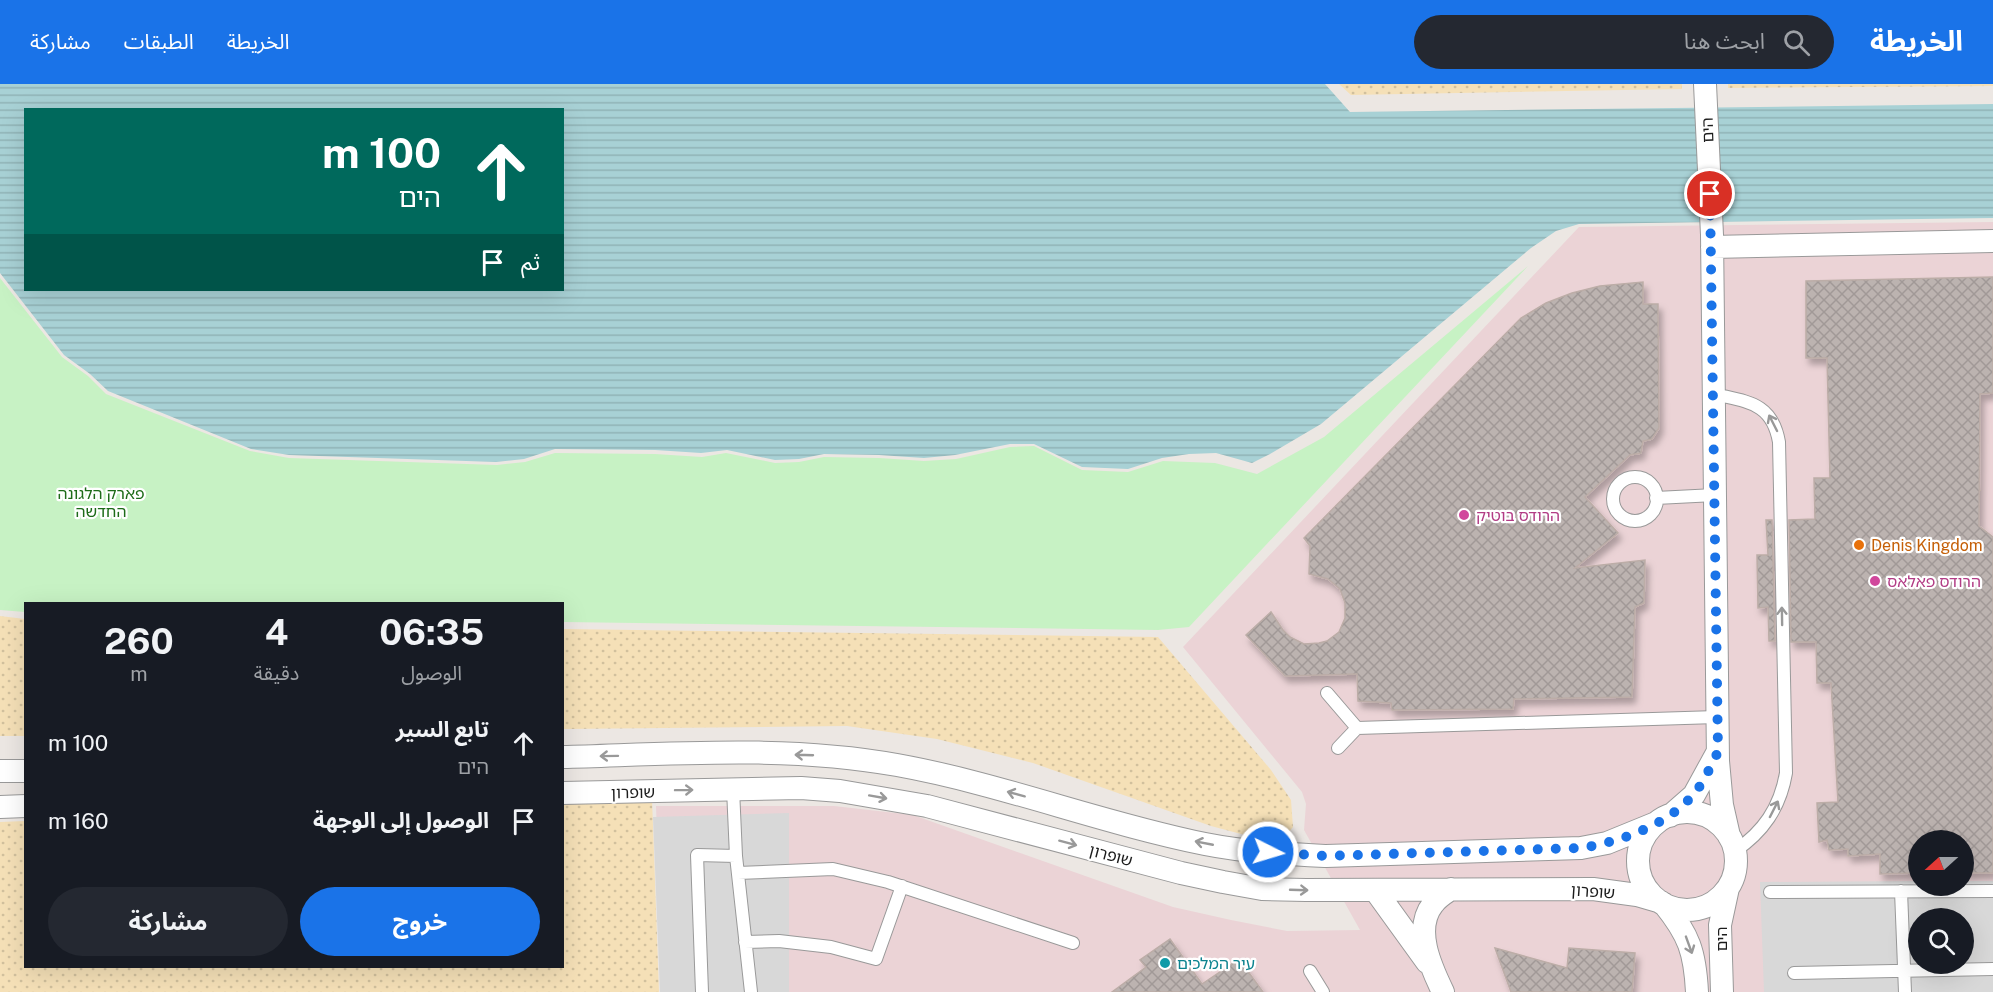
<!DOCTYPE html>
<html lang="ar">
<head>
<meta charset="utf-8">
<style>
  :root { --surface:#171b24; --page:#242831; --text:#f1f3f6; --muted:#9ea1a6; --accent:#1a73e8 }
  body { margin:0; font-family:"Public Sans","Noto Sans Arabic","Noto Sans Hebrew",sans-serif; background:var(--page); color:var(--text); direction:rtl; height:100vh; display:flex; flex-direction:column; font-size:22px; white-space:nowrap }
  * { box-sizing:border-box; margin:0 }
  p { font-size:20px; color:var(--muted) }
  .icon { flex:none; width:33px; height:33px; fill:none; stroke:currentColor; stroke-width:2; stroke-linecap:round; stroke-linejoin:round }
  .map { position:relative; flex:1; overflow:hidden; direction:ltr }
  .details { position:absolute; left:24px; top:518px; width:540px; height:366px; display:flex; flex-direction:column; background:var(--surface); border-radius:0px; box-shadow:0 6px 24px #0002; direction:rtl }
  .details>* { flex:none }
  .guide { position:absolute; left:24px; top:24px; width:540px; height:183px; border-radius:0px; box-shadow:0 6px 24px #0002; direction:rtl; background:#00695c; color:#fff; overflow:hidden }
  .needle { width:39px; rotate:249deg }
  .fabs { position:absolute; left:1908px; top:746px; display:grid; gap:12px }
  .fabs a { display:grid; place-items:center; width:66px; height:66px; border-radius:50%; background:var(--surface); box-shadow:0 6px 24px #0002; font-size:30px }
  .pin { position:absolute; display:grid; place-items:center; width:51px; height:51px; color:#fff; margin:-26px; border:3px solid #fff; border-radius:50%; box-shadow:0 2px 6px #0007 }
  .me { position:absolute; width:66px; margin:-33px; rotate:95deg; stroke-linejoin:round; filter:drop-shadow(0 0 4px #0008) }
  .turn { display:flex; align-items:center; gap:21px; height:126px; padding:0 24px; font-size:27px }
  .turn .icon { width:78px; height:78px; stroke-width:2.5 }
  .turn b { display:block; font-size:42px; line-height:51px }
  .then { display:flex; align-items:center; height:57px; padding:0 24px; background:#0003; gap:12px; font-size:22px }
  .eta { display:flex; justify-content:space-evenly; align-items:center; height:102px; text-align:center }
  .eta b { font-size:36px; font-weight:700; line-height:42px }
  .primary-button { display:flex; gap:12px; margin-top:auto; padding:12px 24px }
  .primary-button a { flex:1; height:69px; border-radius:36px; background:var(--accent); color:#fff; font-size:24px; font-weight:700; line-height:69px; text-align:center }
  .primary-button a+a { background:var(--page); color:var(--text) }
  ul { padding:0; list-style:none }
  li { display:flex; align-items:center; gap:18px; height:78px; padding:0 24px }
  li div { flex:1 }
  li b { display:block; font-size:22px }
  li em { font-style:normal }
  header { display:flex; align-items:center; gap:36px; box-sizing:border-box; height:84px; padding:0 30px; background:var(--accent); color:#fff }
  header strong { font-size:28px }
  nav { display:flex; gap:33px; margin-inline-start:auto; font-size:21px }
  .search { width:420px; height:54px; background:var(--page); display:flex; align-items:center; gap:15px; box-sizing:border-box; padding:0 21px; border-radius:33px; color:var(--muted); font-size:22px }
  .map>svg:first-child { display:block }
  .commercial { fill:#ebd3d6; fill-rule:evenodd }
  .sand { fill:url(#sand-dots) }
  .park { fill:#c7f2c4 }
  .parking { fill:#d8d8d8; fill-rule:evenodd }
  .water { fill:url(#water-rules); fill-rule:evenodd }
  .building { fill:url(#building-cross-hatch); stroke:#bcada7; stroke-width:1.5; filter:url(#shadow) }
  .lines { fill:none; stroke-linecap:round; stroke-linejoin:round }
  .lane-casing { stroke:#999; stroke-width:14 }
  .street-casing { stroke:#999; stroke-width:24 }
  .lane { stroke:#fff; stroke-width:12 }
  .street { stroke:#fff; stroke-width:22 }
  .oneway { stroke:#999 }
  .route { stroke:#1a73e8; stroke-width:10; stroke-dasharray:0 18 }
  .hotel-dot { fill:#d1479c; stroke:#fff; stroke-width:2 }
  .food-dot { fill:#e8710a; stroke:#fff; stroke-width:2 }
  .culture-dot { fill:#0f9aa8; stroke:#fff; stroke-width:2 }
  .labels { text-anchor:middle; stroke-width:4.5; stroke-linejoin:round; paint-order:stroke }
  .street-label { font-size:16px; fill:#1c1c1c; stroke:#fff }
  .park-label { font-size:16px; fill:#1d6b18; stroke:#fff }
  .hotel-label { font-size:16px; fill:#b23c85; stroke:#fff; text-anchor:start }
  .food-label { font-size:16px; fill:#c56008; stroke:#fff; text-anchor:start }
  .culture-label { font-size:16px; fill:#0d838f; stroke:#fff; text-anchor:start }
</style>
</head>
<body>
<header>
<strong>الخريطة</strong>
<div class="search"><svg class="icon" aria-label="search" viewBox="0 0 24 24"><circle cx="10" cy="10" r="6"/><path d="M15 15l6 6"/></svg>ابحث هنا</div>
<nav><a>الخريطة</a><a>الطبقات</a><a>مشاركة</a></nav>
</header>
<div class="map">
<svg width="1993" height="908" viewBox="0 0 1993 908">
  <defs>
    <pattern id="sand-dots" width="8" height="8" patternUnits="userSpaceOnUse" patternTransform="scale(1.5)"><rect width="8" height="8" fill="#f5e0b7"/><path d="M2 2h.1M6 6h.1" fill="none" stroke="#d1c09d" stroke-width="1.8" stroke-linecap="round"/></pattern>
    <pattern id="water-rules" width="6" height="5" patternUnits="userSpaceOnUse" patternTransform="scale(1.5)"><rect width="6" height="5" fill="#a8d1d5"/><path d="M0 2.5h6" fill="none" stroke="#90b3b6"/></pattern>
    <pattern id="building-cross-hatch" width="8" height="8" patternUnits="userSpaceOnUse" patternTransform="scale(1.5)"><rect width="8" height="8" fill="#bcb3b0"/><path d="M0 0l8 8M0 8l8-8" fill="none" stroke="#a19997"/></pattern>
    <filter id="shadow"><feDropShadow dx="3.5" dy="6" stdDeviation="3" flood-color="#0004"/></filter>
  </defs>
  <rect width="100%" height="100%" fill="#ece7e3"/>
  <path class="commercial" d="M1993,138V908H663L656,722H834L913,731L1173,823L1231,836L1287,847L1360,846L1304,746L1306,720L1302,708L1183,563L1579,143ZM1918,756H1964V801H1918ZM1918,834H1964V879H1918Z"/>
  <path class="sand" d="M1339,0H1682V5L1351,11Z
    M1728,0H1993V2L1728,4Z
    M0,532L25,535V652H0Z
    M563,545L1158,553L1271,686L1291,716L1293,743L1279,760L1211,742L1033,679L937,655L847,642L563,645Z
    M652,715L659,908H0V738L25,737L26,882H562L563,718Z"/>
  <path class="park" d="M1528,182L1189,543L1158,546L563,538L562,519H26L25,528L0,526V194L62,273L88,292L106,310L250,367L289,374L497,381L525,378L555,369L655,370L702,373L726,369L775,379L799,378L824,373L879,374L924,377L956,375L1010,363L1034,362L1082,386L1128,388L1163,377L1215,379L1257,390L1324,353Z"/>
  <path class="parking" d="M789,729V908H660L653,733Z
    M1918,797V801H1964V797H1993V908H1764L1760,798ZM1918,834H1964V879H1918Z"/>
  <path class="water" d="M0,0H1325L1350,28L1993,20V134L1579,140L1556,147L1531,164L1321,340L1270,370L1252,379L1216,369L1189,370L1162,374L1128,385L1082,383L1034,360H1010L955,371L924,374L879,371L824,370L799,375L775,376L727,366L701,369L655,366L555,365L524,375L496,378L289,371L251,365L108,307L90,290L64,271L0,189ZM26,26H562V206H26Z"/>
  <path class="building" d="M1993,193V309L1980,310L1979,442L1993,453V789H1964V756H1918V789L1880,790V770L1848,772V765L1829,766L1827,756L1819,758L1817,719L1838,718L1831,599H1817L1816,558H1791L1789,436L1815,435L1814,394H1830L1827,274H1806V197Z
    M1643,198V220H1658L1659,344L1652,355L1643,357L1641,369L1630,371L1585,413L1618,449L1575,484L1645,476L1644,519L1635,523L1632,613L1514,615L1513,625L1392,626L1391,619L1358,617L1357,590L1285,592L1246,551L1271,528L1283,546L1290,553L1304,560L1319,559L1327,557L1339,548L1345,534V519L1340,505L1328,495L1309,490L1310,462L1304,454L1521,234L1546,219L1572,209L1600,202Z
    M1766,436H1772L1775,557H1769L1768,523L1758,524L1757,471H1768Z
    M1170,855L1202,900L1239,875L1263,908H1112L1146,883L1140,876Z
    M1495,864L1567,884L1569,864L1635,869L1632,908H1511Z"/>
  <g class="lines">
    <defs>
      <path id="lane" d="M1714,310C1747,318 1772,318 1779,358L1786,689C1780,724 1763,748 1735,767
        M1613 415a22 22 0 1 1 44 0a22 22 0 1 1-44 0Z
        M1656,414L1715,411
        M1327,609L1357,644
        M1338,664L1357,644L1717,633
        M733,705L736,772L751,908
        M738,789L833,785L888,798L1073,859
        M1901,807L1905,908
        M1770,808L1993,807
        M745,858L779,857L831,863L876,875L902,802
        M1310,887L1323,908
        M1794,889L1993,885
        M702,908L697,771L736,772"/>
      <path id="street" d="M1705,0L1712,151L1718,677L1722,721L1729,752
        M1712,163L1993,157
        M562,673C673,670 788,661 897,681C1002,700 1101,739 1205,760C1245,768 1286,770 1326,772L1581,764L1607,759L1656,739
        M0,687H26
        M562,709L801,704L840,707L927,722L1181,789L1223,798L1262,805L1306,806L1593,805L1637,811L1661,818
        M0,723L26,722
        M1638 777a49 49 0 1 1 98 0a49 49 0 1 1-98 0Z
        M1670,732L1694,711L1717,669
        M1375,806L1427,878
        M1664,820C1689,851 1695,868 1697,908
        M1443,908C1431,883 1413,845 1433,820C1438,813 1445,809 1451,805
        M1722,908L1720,841L1728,804"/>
    </defs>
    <use href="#lane" class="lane-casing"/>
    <use href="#street" class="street-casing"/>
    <use href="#lane" class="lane"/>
    <use href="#street" class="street"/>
  </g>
  <defs><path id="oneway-shaft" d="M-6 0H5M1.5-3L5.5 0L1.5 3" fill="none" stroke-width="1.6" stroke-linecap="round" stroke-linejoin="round" transform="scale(1.5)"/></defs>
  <g class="oneway">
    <use href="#oneway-shaft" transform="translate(1773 339) rotate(-117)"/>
    <use href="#oneway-shaft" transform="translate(1782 532) rotate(-91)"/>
    <use href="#oneway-shaft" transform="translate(804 671) rotate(-178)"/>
    <use href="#oneway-shaft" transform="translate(609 672) rotate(179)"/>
    <use href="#oneway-shaft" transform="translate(684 706) rotate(-1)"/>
    <use href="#oneway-shaft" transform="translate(1016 710) rotate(-165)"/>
    <use href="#oneway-shaft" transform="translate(878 713) rotate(10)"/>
    <use href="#oneway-shaft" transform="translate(1774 725) rotate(-63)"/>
    <use href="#oneway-shaft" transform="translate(1068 759) rotate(15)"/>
    <use href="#oneway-shaft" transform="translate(1204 759) rotate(-169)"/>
    <use href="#oneway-shaft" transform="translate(1299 806) rotate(2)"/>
    <use href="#oneway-shaft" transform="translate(1689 861) rotate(70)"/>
  </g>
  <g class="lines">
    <path class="route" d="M1268,768L1326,772L1581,764C1619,758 1666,742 1692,712C1704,699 1710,683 1718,668L1710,110"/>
  </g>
  <g class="hotel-dot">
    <circle cx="1464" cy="431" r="6"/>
    <circle cx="1875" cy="497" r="6"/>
  </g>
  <circle class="food-dot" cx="1859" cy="461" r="6"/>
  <circle class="culture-dot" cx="1165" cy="879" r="6"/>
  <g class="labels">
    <g class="street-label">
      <text transform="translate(1707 46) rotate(-92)" y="6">הים</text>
      <text transform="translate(633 708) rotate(-1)" y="6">שופרון</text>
      <text transform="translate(1111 771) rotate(15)" y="6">שופרון</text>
      <text transform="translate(1593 807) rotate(4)" y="6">שופרון</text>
      <text transform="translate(1721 855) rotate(-90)" y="6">הים</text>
    </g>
    <g class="park-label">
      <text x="101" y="415">פארק הלגונה<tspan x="101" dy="18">החדשה</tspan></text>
    </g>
    <g class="hotel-label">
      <text x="1476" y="437">הרודס בוטיק</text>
      <text x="1887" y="503">הרודס פאלאס</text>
    </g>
    <g class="food-label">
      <text x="1871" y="467">Denis Kingdom</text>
    </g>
    <g class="culture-label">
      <text x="1177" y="885">עיר המלכים</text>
    </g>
  </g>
</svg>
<div class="fabs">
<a><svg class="needle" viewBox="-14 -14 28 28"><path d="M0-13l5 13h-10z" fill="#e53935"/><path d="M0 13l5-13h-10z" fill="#9ea1a6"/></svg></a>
<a><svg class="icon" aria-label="search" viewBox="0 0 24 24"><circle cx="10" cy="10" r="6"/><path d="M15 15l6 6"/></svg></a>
</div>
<div class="pin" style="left:1710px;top:110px;background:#d93025"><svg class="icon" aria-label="arrive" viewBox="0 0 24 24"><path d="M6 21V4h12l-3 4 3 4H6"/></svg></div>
<svg class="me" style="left:1268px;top:768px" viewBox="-20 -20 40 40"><circle r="17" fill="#1a73e8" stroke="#fff" stroke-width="3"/><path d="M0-11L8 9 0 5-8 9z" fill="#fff"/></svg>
<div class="guide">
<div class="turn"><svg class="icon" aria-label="ahead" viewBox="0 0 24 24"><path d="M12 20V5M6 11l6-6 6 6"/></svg><div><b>100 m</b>הים</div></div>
<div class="then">ثم<svg class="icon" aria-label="arrive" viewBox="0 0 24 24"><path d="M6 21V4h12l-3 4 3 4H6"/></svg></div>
</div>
<section class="details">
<div class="eta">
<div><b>06:35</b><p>الوصول</p></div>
<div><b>4</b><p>دقيقة</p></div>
<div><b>260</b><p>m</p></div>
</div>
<ul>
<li><svg class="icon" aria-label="ahead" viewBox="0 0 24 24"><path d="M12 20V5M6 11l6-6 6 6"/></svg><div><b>تابع السير</b><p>הים</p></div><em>100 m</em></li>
<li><svg class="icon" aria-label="arrive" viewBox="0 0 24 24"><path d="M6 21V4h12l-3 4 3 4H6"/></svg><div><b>الوصول إلى الوجهة</b></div><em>160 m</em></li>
</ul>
<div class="primary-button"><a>خروج</a><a>مشاركة</a></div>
</section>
</div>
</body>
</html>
